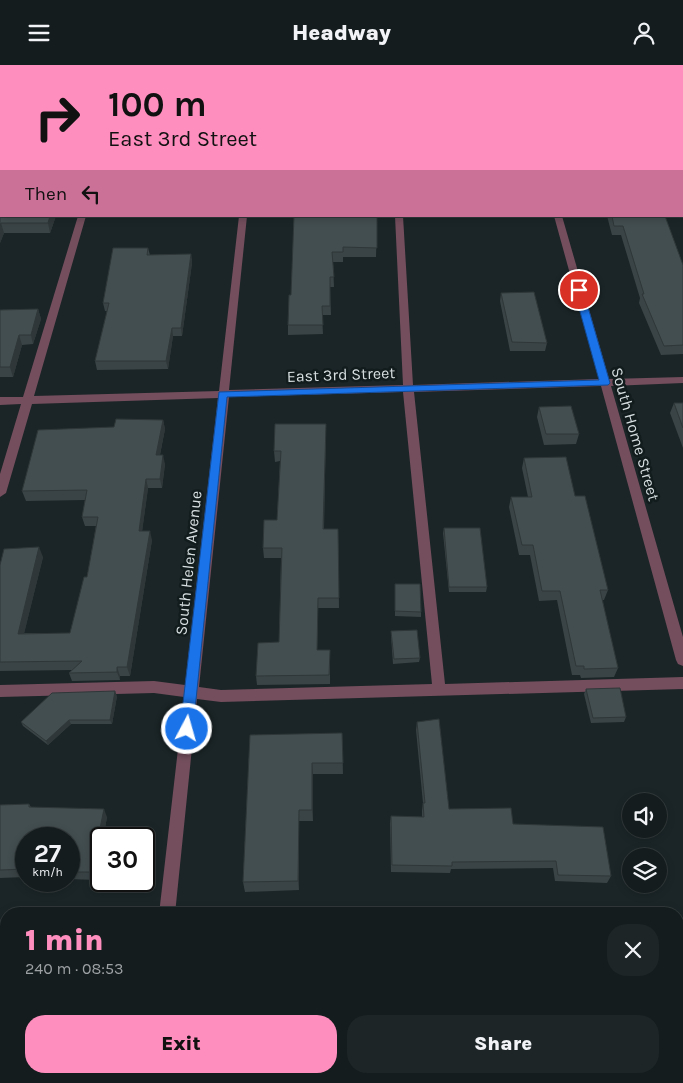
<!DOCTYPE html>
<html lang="en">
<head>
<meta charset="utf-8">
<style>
  :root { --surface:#141c1d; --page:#1d2526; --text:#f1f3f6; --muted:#9da1a4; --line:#333a3b; --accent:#fe8ebe }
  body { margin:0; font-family:Karla,sans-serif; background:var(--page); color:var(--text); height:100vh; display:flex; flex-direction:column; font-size:19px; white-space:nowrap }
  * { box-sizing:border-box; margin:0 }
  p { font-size:16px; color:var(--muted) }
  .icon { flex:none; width:28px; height:28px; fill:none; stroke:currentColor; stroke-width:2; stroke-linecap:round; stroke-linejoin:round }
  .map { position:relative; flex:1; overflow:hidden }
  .sheet { position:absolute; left:0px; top:842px; width:684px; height:176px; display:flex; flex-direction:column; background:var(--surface); border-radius:20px 20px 0 0; box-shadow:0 2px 8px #0003,0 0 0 1px var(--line) }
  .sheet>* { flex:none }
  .hud { position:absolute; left:0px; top:0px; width:684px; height:152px; box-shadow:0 2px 8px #0003,0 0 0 1px var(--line); background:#fe8ebe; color:#111; overflow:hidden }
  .controls { position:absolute; left:622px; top:728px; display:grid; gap:10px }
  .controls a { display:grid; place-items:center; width:45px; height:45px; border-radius:50%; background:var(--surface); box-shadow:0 2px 8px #0003,0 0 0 1px var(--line); font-size:25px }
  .speed { position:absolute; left:15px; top:762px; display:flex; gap:10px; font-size:25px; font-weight:700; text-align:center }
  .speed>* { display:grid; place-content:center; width:65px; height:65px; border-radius:50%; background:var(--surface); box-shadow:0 2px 8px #0003,0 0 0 1px var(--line); line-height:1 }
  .speed small { font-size:12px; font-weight:400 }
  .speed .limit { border:2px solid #111; border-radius:8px; background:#fff; color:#111 }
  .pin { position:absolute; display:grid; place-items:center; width:42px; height:42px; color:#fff; margin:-21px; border:2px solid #fff; border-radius:50%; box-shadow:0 1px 5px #0007 }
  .me { position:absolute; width:55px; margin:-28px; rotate:6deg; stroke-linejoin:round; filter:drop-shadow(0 0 4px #0008) }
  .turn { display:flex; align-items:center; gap:18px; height:105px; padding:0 25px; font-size:22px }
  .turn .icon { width:65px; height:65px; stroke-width:2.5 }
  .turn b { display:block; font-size:35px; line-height:42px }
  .then { display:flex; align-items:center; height:48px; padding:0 25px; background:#0003; gap:10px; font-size:19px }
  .round { display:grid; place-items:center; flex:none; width:52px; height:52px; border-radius:20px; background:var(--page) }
  .overview { display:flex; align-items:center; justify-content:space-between; height:85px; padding:0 25px }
  h1 { font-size:30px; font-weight:800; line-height:38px; color:var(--accent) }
  .button { display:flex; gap:10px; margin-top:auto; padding:10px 25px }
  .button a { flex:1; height:58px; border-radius:20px; background:var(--accent); color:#111; font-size:20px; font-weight:800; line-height:58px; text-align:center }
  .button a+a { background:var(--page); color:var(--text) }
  header { display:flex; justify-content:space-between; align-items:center; height:65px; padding:0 25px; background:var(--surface); font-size:22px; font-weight:800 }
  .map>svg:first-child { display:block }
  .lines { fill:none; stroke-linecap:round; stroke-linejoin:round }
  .minor { fill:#744e5d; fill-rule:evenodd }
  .major { fill:#c57898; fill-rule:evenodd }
  .wall { fill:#3a4345 }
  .shaded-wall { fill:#2f3738 }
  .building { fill:#434e50; stroke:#2f3738 }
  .route { fill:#1a73e8; stroke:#114b97 }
  .labels { text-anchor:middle; stroke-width:5; stroke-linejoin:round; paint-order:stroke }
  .street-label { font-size:16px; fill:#d8dfe0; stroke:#121c1d }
</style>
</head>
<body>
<header><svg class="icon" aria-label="menu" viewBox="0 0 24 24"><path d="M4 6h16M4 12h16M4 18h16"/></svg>Headway<svg class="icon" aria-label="person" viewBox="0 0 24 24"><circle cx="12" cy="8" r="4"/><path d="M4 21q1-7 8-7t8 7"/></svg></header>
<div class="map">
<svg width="683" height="1018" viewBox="0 0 683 1018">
  <rect width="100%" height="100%" fill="#1b2527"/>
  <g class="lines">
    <path class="minor" d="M682,5H683V9H682Z
      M682,77H683V82H682Z
      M682,91H683V95H682Z
      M0,107H1V111H0Z
      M78,151H86L34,331L219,326L239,151H247L229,325L403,320L395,151H403L413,320L599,314L554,151H562L609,314L683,312V318L611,321L683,572V601L678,599L676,595L601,321L414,327L445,619L683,612V624L221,637L197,634L175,849H159L184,632L154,628L0,632V620L154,616L185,620L218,333L32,339L6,428L0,432V409L21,339L0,340V332H23ZM403,327L432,619L221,625L199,622L229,332Z"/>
    <path class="major" d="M678,882H683V898H678Z
      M0,890H6V906H0Z"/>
  </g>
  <path class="wall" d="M1,151H56L50,168H4L0,178Z
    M294,151H377L376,192H343V197H333L334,222H330L331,250H322L323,269L288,270V260L291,230Z
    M607,151H665L683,200V289L661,290L639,238L640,233L621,170H612Z
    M148,183L150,190L191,189L192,198L182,271H173L168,304L97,305L95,296L107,246H105L103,238Z
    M501,228L547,278L545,286H510L500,236Z
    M38,244L41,254L33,279L22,280L13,312H0V245Z
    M674,338H683V383L670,348Z
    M539,342L579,369L576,379L544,380L537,352Z
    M163,355L165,364L160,390L165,399L162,423H148L142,466L152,475L130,611H120V615L72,616L69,608L72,605L0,606V500L43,492L24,568H70L87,512L96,461H85L82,452L85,435L26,436L22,426L114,362Z
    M326,359L324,464H338L339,543H318L317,585H330V619L257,620L256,611L279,577L281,493H264L263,483L277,455L280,396L275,397L274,386Z
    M524,393L575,431L608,525L604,535H602L618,603L614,612L581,613L580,610H572L557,535L539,536L530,490H519L509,442L511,432H528L522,403Z
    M444,463L487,522L486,527H449L443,468Z
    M395,519L421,547V552L395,551Z
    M391,566L420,593L419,597L393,599L391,571Z
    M586,624L626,652L624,657L591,658L584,629Z
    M117,631L112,659H71L48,680L23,661L21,657Z
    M417,657L449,744L513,759L611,811L607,818L555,816L553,803L451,804L450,808L391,807L390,758L391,751L422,752V745L423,738L416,665Z
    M342,668L343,709H313V756H299V825L245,827L243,817L250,670Z
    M29,739L31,742L107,752L103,774H101L95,815L69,814V774H26V812L0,813V740Z"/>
  <path class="shaded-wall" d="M50,151H56L50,168L48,158Z
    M1,158L4,168L0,178V161Z
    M191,189L192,198L182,271L181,263Z
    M38,244L41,254L33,279L31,270Z
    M172,263L173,271L168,304L166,296Z
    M19,270L22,280L13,312L10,302Z
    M163,355L165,364L158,399L156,390Z
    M326,359V369L323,474V464Z
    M163,390L165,399L162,423L160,414Z
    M146,414L148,423L141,475L139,466Z
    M150,466L152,475L130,611L127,602Z
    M39,482L43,492L22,577L18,569Z
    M117,602L120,611V615L117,607Z
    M115,626L117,631L112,659L110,655Z
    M69,655L71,659L48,680L46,676Z
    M312,698L313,709V756L312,745Z
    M104,744L107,752L103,774H101V783L95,815L91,807Z
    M299,745V825L298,816Z"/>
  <path class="building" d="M0,128H1V151H50L48,158H1L0,161Z
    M294,151H377V183L343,182V187H332L334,212H330V241H322L323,260H288L289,230H291Z
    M612,151H665L683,200V280L664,281L642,229H644L623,161H614Z
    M113,183H148L147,190L191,189L181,263H172L166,296H95L109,238H103Z
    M534,227L547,278L512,277L501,228Z
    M38,244L31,270H19L10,302H0V245Z
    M674,338H683V363Z
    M571,341L579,369H546L539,342Z
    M116,354L163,355L156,390H163L160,414H146L139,466H150L127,602H117V607L69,608L82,596L0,597V500L4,484L39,482L18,569L70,568L84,512H87L98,452H82L87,425L22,426L38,365L114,362Z
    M275,359H326L323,464H338L339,533H318L317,585H330L329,610L256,611L258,578L279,577L282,483H263L264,455H277L281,386H274Z
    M566,392L575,431H585L608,525H600L618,603L584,604V601H576L560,526H542L533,480H522L511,432H532L524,393Z
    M444,463H480L487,522H449Z
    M395,519H420L421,547L395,546Z
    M417,565L420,593L394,594L391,566Z
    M620,623L626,652L593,653L586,624Z
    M115,626L110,655H69L46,676L21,657L52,628Z
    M439,654L449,744L511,743L513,759L603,762L611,811L558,810L556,796L452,797V801L392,800L391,751L424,752L423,738H425L417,657Z
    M342,668L343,698H312V745H299L298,816L243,817L250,670Z
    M29,739V742L104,744L91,807H69V774H26V804L0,805V740Z
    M678,992H683V1018H0V1011H6V1012H81L184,1015V1012H678Z"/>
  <path class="route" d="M579,223L583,225L610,318L608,320L227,332L193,664L191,668L187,670L182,668L180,664L219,327L599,315L574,225Z"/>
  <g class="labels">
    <g class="street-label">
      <text transform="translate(341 309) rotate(-2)" y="6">East 3rd Street</text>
      <text transform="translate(636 369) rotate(74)" y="6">South Home Street</text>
      <text transform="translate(188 498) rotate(-84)" y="6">South Helen Avenue</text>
    </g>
  </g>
</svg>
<div class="controls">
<a><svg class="icon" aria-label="sound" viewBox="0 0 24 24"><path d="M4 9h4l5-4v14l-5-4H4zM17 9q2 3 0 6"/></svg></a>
<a><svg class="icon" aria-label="layers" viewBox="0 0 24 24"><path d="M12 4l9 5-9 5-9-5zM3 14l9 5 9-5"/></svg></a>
</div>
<div class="speed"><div>27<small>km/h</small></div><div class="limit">30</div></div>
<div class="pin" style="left:579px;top:225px;background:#d93025"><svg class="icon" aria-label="arrive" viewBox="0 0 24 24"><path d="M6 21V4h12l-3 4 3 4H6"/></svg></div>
<svg class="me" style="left:187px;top:664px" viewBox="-20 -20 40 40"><circle r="17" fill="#1a73e8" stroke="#fff" stroke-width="3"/><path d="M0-11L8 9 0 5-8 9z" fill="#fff"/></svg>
<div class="hud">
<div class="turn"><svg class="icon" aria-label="right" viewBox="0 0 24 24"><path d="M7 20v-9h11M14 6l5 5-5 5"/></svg><div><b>100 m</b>East 3rd Street</div></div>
<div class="then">Then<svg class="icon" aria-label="left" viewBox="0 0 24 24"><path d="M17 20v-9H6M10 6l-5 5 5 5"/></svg></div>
</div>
<section class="sheet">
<div class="overview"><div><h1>1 min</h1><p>240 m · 08:53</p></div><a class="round"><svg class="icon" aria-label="close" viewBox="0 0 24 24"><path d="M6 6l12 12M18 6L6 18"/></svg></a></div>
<div class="button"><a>Exit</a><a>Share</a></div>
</section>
</div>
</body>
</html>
